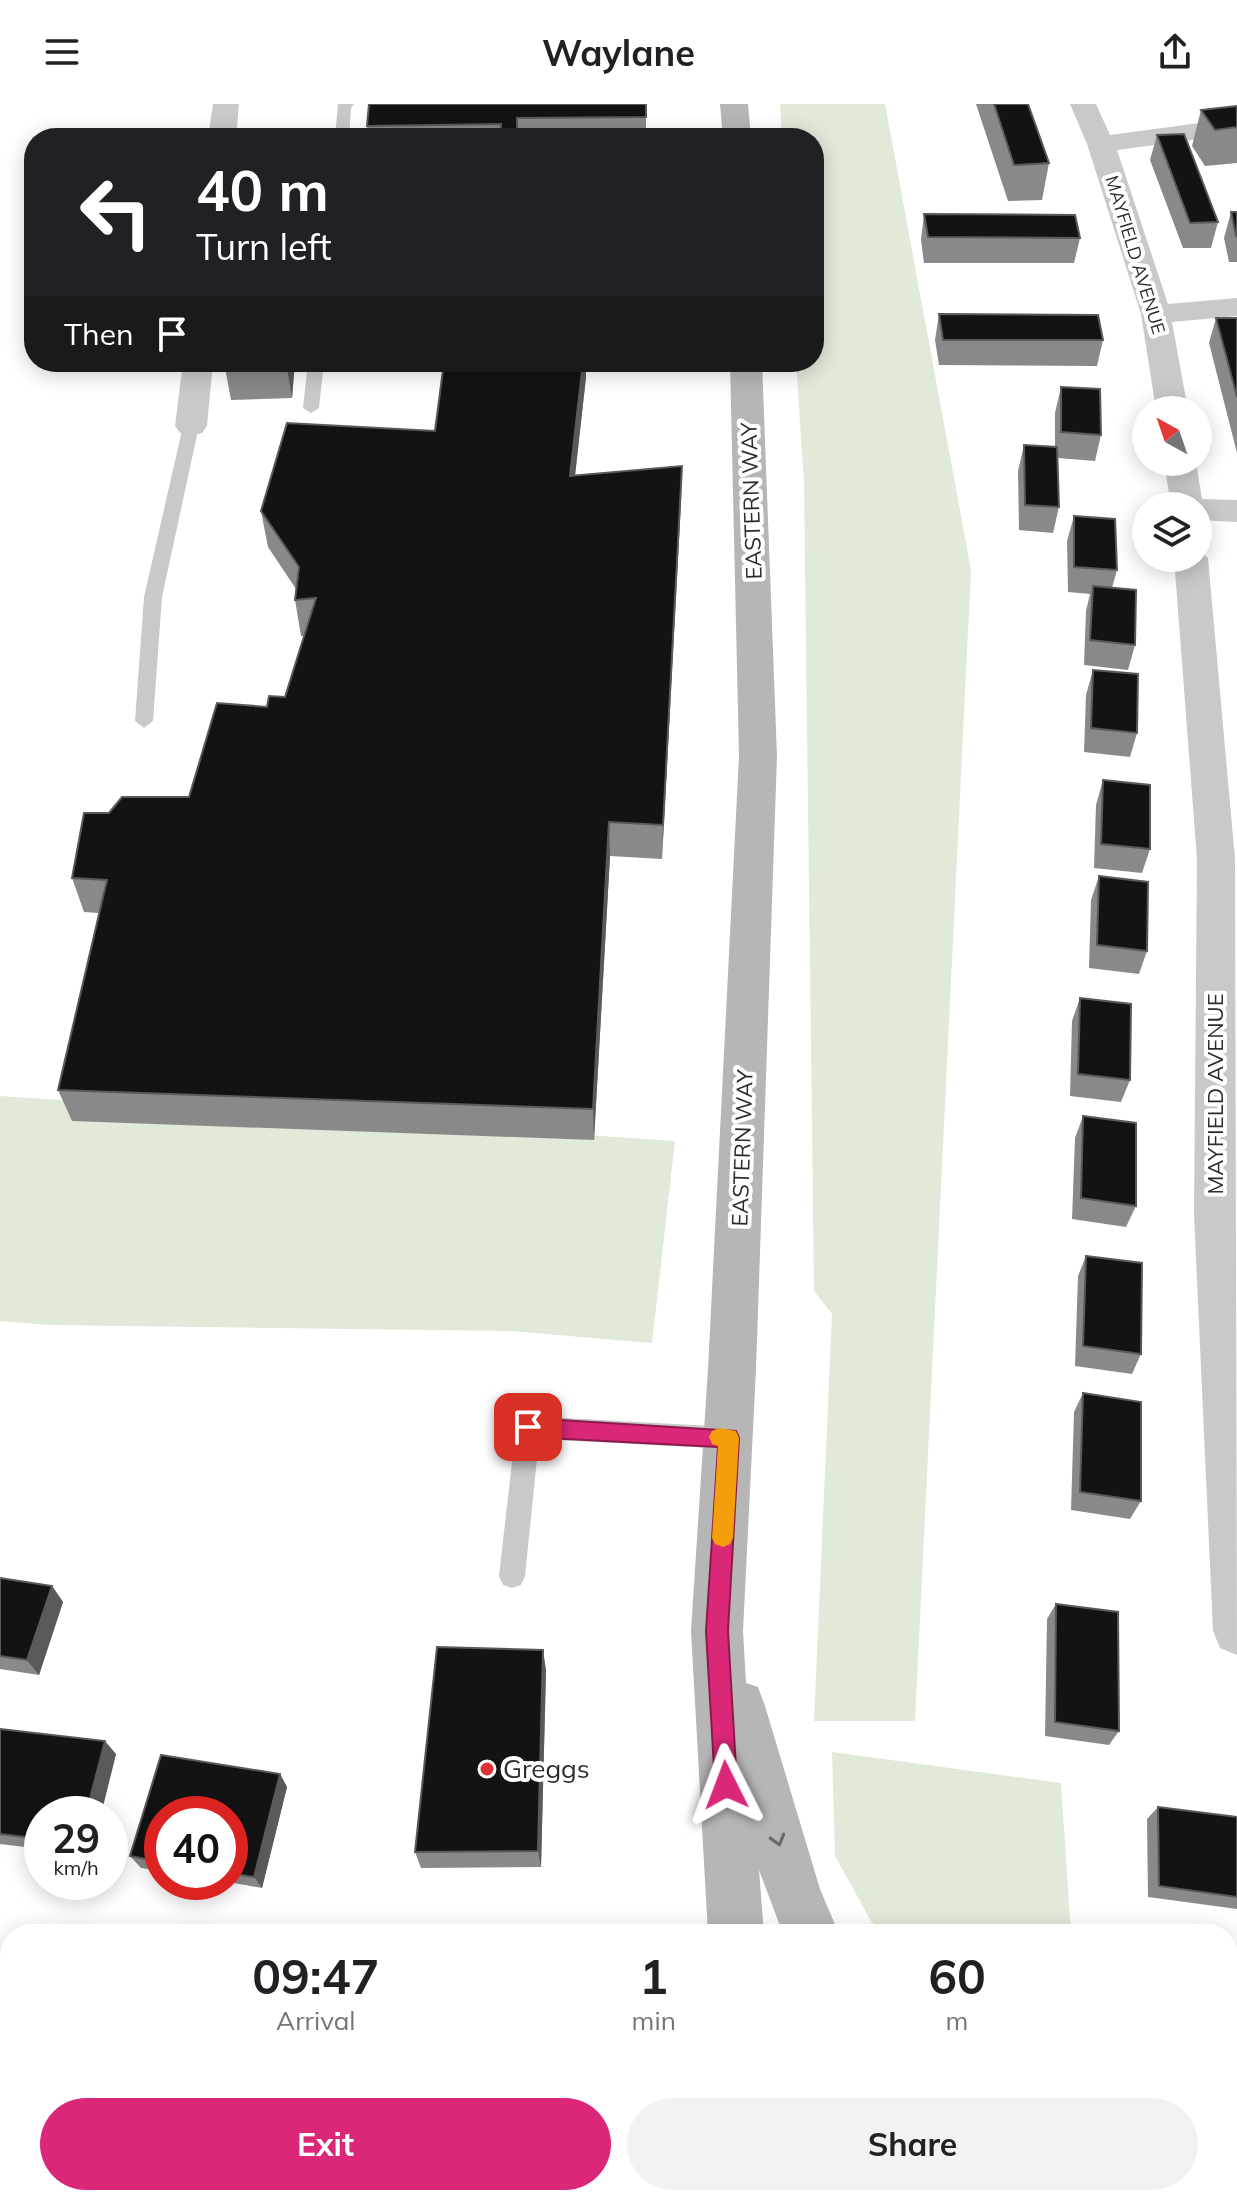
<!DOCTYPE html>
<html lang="en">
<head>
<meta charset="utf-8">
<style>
  :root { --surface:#fff; --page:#f2f2f2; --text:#202124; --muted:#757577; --accent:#db2777 }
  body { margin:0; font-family:Mulish,sans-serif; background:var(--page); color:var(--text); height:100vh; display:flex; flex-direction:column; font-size:30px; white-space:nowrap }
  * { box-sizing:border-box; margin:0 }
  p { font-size:26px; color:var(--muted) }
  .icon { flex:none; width:44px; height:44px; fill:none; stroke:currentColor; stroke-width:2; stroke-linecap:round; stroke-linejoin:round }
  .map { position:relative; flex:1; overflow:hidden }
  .side { position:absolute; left:0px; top:1820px; width:1238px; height:282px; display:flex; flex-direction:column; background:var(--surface); border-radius:32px 32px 0 0; box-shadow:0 4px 20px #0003 }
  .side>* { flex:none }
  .hud { position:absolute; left:24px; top:24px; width:800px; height:244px; border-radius:32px; box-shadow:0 4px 20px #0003; background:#202124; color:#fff; overflow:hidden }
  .needle { width:52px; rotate:320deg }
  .tools { position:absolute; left:1132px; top:292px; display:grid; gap:16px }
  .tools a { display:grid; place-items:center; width:80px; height:80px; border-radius:50%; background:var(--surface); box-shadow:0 4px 20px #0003; font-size:40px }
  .speed { position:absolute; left:24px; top:1692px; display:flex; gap:16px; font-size:40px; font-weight:700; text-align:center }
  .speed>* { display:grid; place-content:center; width:104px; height:104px; border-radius:50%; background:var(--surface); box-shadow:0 4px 20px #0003; line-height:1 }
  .speed small { font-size:20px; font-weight:400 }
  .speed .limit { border:12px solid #d22; background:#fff; color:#111 }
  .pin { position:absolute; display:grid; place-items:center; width:68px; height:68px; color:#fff; margin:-34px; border-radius:16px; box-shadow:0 4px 12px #0006 }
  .me { position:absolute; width:88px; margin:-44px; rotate:357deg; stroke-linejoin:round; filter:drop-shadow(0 0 6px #0008) }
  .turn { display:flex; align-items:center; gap:28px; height:168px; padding:0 40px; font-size:36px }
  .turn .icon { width:104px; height:104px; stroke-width:2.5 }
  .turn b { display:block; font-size:56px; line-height:68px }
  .then { display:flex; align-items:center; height:76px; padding:0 40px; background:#0003; gap:16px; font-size:30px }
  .eta { display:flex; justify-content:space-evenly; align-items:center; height:136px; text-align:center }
  .eta b { font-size:48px; font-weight:700; line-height:56px }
  .button { display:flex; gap:16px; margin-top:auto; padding:16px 40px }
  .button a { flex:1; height:92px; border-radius:48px; background:var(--accent); color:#fff; font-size:32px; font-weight:700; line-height:92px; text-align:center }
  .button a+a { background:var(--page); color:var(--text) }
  header { display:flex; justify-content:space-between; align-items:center; height:104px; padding:0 40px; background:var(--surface); font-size:36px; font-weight:700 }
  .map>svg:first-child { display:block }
  .green { fill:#e1e9d9 }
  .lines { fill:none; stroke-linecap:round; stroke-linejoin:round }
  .lane { fill:#c9c9c9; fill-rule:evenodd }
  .street { fill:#c9c9c9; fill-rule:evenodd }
  .secondary { fill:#b6b6b6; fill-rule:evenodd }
  .primary { fill:#a4a4a4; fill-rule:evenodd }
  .wall { fill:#898989 }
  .shaded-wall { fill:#5a5a5a }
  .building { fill:#131313; stroke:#5a5a5a; stroke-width:2 }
  .oneway { stroke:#6a6a6a }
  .route { fill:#db2777; stroke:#8e194d; stroke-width:2 }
  .slow { fill:#f59e0b }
  .poi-dot { fill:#dd3336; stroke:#fff; stroke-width:3 }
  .labels { text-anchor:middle; stroke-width:8; stroke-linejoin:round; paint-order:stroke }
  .far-street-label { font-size:18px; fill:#2c2c2c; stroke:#fff }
  .street-label { font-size:22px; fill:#2c2c2c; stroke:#fff }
  .near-poi-label { font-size:26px; fill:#2c2c2c; stroke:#fff; text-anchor:start }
</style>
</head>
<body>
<header><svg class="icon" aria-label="menu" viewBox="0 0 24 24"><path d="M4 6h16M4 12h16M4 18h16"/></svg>Waylane<svg class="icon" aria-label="share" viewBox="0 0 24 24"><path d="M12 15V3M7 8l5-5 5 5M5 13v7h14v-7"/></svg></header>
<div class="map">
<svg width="1237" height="2101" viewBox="0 0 1237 2101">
  <rect width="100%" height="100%" fill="#fff"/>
  <path class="green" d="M780,0H885L971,466L915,1617H814L832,1210L814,1187L804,379L796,258H814V34H782Z
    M0,992L675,1037L652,1239L510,1227L50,1221L0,1217Z
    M832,1648L1061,1679L1071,1830H883L871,1817L835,1752Z"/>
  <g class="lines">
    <path class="lane" d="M338,0H354L351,4L349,34H335Z
      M308,258H324L319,304L311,309L303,304Z
      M191,317L199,322L162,493L153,617L144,624L135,617L144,493L183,322Z
      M528,1312L729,1323L738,1326L741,1334L738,1342L729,1345L539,1335L525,1472L521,1481L512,1484L503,1481L499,1472L516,1323L519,1315Z"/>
    <path class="street" d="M213,0H239L236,34H208Z
      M1070,0H1096L1110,31L1237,14V30L1117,46L1168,200L1237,194V212L1172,218L1188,306H1156L1141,210L1087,40Z
      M183,258H213L207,322L202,329L191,332L180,329L175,322Z
      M1164,358H1196L1202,395L1237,396V418L1198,416V402H1171Z
      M1198,445L1208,454L1235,755L1237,1551L1220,1544L1213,1527L1194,1110L1197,755L1174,454H1198Z
      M715,2092H773L772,2101H714Z"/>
    <path class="secondary" d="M720,0H748L751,34H723Z
      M730,258H762L777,652L756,1265L743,1527L746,1579L758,1583L765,1602L820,1785L839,1830H783L759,1766L764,1830H708L691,1527L708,1265L739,652Z
      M1044,2092H1118L1122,2101H1048Z"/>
    <path class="primary" d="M0,1896L10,1898V1956L0,1954Z
      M917,2092H1021L1025,2101H921Z"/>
  </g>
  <path class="wall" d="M369,0L646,13V34H368L367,22Z
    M976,0H1028L1049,59L1042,96L1008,97Z
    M1237,2V59L1205,62L1192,42L1201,6Z
    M1157,31L1218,118L1211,144H1183L1150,56Z
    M1231,108H1237V158H1229L1224,134Z
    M924,110L1080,134L1074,159H924L921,136Z
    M939,210L1103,236L1097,262L939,261L935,236Z
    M1216,214H1237V349L1209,239Z
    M224,258H295L292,294L231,296Z
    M444,258H586V273L575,371L682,362L662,755L610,752L594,1036L72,1017L58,986L99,809L84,808L72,774L109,709L189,693L267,603L285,593L304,532H301L295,496L296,485L268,443L261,407L435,327Z
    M1061,283L1101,331L1095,357L1058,354L1059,403L1053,429L1019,426L1018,367L1024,341L1055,343V309Z
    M1074,412L1117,466L1112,484L1135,541L1128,566L1084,561L1086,507L1090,490L1068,488L1067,437Z
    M1093,566L1137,629L1130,653L1084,648L1086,591Z
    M1103,676L1150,745L1142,769L1094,764L1096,701Z
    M1099,772L1147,847L1139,870L1089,864L1091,796Z
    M1080,894L1130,976L1121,998L1070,992L1072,917Z
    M1083,1012L1136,1102L1126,1123L1072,1115L1075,1034Z
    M1086,1152L1141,1250L1132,1270L1075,1262L1078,1172Z
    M1083,1289L1141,1397L1130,1415L1071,1406L1074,1308Z
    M0,1474L52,1482L63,1498L39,1571L0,1565Z
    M1056,1500L1119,1627L1109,1641L1045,1632L1047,1515Z
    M543,1546L546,1567L541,1763L421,1764L415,1748Z
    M0,1625L116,1650L101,1710H42V1745L0,1740Z
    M161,1651L280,1670L287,1683L262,1784L228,1778H230V1710H162V1767L141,1764L130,1752Z
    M1158,1703L1237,1713V1805L1148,1793L1147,1715Z"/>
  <path class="shaded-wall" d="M286,258H295L292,294Z
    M583,258H586V273L571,408L570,372Z
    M682,362L681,398L662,755L663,721Z
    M609,718L610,752L594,1036L593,1005Z
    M52,1482L63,1498L39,1571L27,1556Z
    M543,1546L546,1567L541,1763L538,1747Z
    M105,1637L116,1650L101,1710H86Z
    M280,1670L287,1683L262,1784L254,1773Z"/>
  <path class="building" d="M369,0H646V13L517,14V34H501V20L367,22Z
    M994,0H1028L1049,59L1014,61Z
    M1237,2V23L1215,26L1201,6Z
    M1184,30L1218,118L1190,119L1157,31Z
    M1231,108H1237V132H1236Z
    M924,110L1075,111L1080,134L928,133Z
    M939,210L1098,211L1103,236H943Z
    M1216,214H1237V293Z
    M224,258H281L224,260Z
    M444,258H583L570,372L682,362L663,721L609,718L593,1005L58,986L107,776L72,774L84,709H109L122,693H189L217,599L267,603L269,592L285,593L316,494L295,496L299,463L261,407L287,319L435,327Z
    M1061,283L1100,285L1101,331L1061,328Z
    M1024,341L1057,343L1059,403L1025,401Z
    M1074,412L1115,415L1117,466L1074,463Z
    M1093,482L1136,486L1135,541L1090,536Z
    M1093,566L1138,570L1137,629L1091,624Z
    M1103,676L1150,681V745L1101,740Z
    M1099,772L1148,778L1147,847L1097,841Z
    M1080,894L1131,900L1130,976L1078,970Z
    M1083,1012L1136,1019V1102L1081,1094Z
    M1086,1152L1142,1159L1141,1250L1083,1242Z
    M1083,1289L1141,1298V1397L1080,1388Z
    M0,1474L52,1482L27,1556L0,1552Z
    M1056,1500L1118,1508L1119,1627L1055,1618Z
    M437,1543L543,1546L538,1747L415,1748Z
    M0,1625L105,1637L86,1710H42V1735L0,1730Z
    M161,1651L280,1670L254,1773L230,1769V1710H162V1758L130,1752Z
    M1158,1703L1237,1713V1793L1159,1782Z"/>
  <defs><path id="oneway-chevron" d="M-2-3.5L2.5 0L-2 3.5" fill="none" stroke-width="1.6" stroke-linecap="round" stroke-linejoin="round" transform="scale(2)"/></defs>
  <use class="oneway" href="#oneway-chevron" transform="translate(778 1736) rotate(74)"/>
  <path class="route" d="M528,1314L736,1327L739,1334L728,1527L737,1681L734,1689L726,1692L718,1689L715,1681L706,1527L718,1343L528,1333L521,1330L518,1323L521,1317Z"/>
  <path class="slow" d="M719,1324L736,1327L739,1334L733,1434L730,1440L723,1443L715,1440L712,1434L718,1342L712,1340L709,1333L712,1327Z"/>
  <circle class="poi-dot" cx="487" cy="1665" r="8"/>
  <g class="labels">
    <g class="far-street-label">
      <text transform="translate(1135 151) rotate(73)" y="6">MAYFIELD AVENUE</text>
    </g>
    <g class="street-label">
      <text transform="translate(751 397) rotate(-92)" y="8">EASTERN WAY</text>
      <text transform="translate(1215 990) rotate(-90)" y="8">MAYFIELD AVENUE</text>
      <text transform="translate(742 1044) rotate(-88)" y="8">EASTERN WAY</text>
    </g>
    <g class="near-poi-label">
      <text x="503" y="1674">Greggs</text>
    </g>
  </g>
</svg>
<div class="tools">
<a><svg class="needle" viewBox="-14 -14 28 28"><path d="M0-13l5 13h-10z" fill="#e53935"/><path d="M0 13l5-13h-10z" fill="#757577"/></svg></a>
<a><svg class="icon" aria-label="layers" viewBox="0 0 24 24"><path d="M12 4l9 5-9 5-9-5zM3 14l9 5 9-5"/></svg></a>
</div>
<div class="speed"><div>29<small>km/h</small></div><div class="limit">40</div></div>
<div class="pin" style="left:528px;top:1323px;background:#d93025"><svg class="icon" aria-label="arrive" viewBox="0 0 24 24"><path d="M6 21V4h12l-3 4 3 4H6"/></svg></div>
<svg class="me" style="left:726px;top:1681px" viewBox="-20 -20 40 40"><path d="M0-17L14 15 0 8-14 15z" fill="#db2777" stroke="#fff" stroke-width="4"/></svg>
<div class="hud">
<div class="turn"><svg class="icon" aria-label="left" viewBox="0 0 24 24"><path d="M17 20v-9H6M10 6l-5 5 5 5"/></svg><div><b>40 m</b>Turn left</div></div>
<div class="then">Then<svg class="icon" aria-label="arrive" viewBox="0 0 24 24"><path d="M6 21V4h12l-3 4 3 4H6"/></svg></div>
</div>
<section class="side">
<div class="eta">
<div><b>09:47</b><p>Arrival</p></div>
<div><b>1</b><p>min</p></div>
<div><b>60</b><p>m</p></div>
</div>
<div class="button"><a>Exit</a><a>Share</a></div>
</section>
</div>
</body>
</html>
